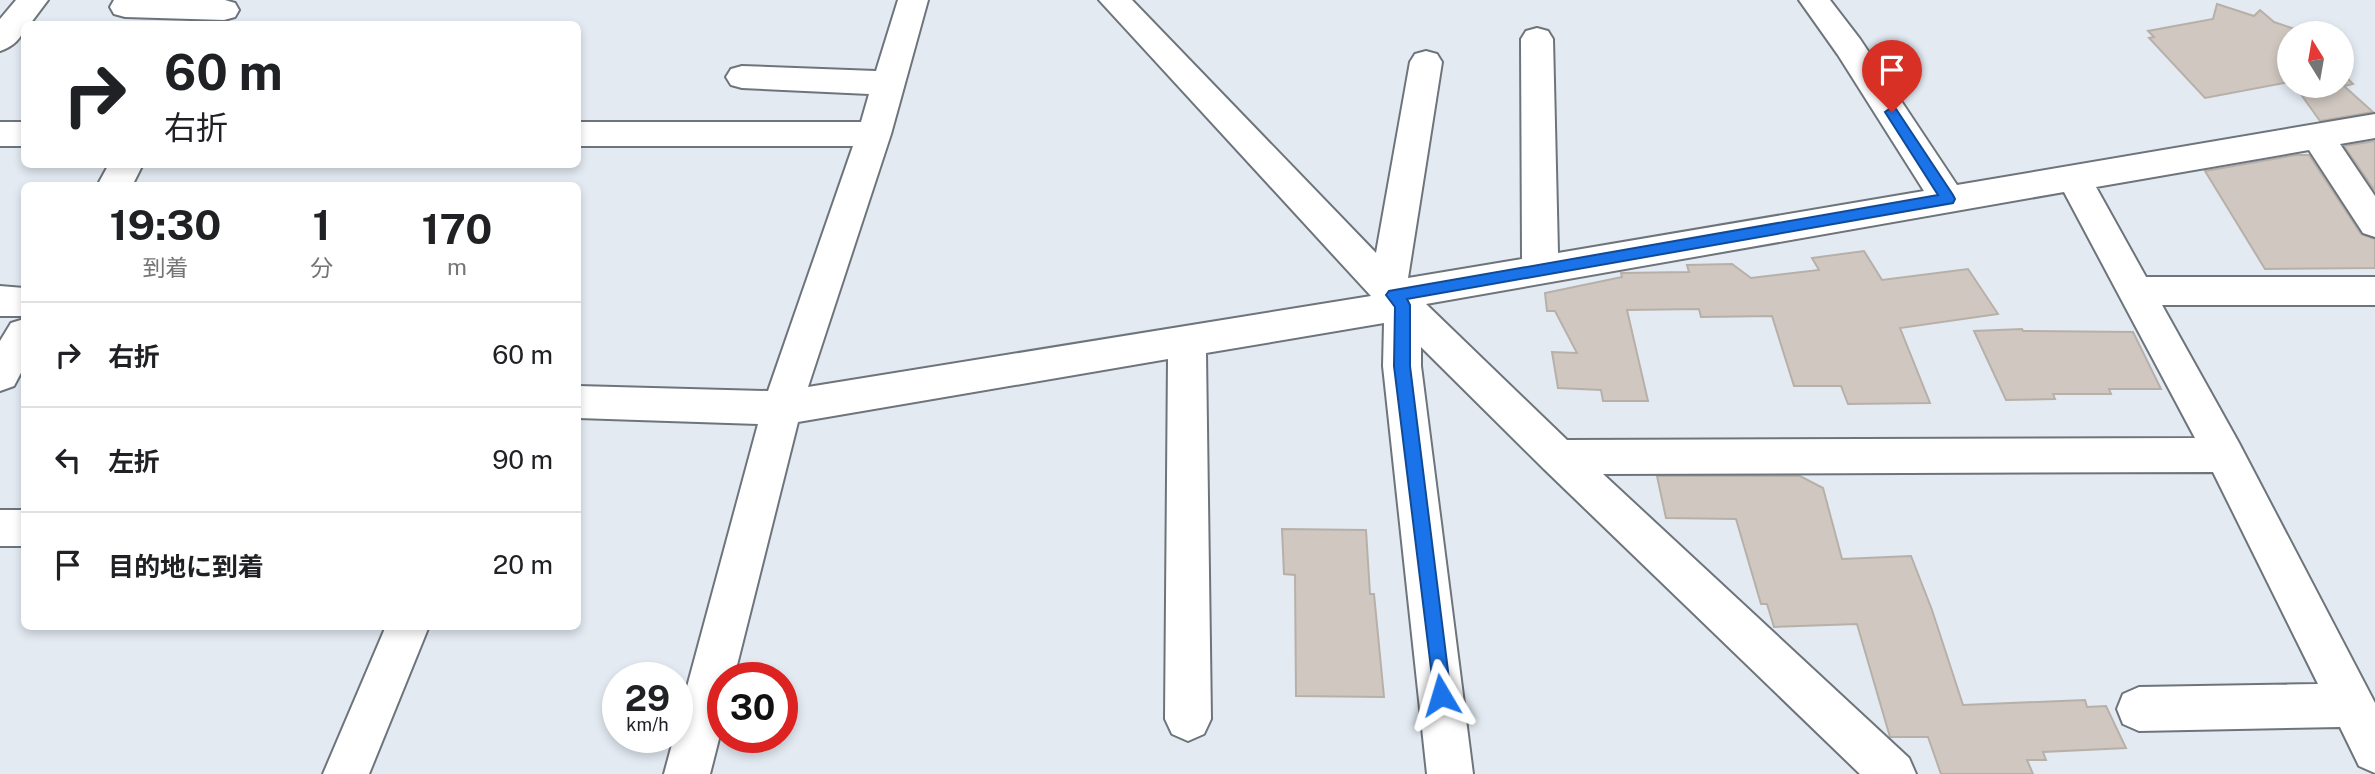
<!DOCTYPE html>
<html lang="ja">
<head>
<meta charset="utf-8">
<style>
  :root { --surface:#fff; --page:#f2f2f2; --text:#202124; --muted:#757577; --line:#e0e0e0 }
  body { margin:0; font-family:"Public Sans","Noto Sans JP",sans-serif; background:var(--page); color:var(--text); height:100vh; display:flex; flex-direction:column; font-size:26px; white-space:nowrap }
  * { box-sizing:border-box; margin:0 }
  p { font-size:23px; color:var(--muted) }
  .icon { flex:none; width:38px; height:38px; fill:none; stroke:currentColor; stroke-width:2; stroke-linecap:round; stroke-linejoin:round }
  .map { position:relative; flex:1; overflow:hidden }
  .drawer { position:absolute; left:21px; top:182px; width:560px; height:448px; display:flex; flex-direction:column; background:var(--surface); border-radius:10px; box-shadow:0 4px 10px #0003 }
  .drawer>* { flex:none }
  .top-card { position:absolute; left:21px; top:21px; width:560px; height:147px; border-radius:10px; box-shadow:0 4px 10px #0003; background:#fff; color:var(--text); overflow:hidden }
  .needle { width:46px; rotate:349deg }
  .tools { position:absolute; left:2277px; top:21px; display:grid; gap:14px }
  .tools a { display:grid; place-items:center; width:77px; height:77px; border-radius:50%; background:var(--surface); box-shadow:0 4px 10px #0003; font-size:35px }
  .speed { position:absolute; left:602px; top:662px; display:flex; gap:14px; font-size:35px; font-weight:700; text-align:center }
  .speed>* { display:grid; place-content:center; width:91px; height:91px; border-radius:50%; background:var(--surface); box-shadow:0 4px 10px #0003; line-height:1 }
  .speed small { font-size:18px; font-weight:400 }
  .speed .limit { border:10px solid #d22; background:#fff; color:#111 }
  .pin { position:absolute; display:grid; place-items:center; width:60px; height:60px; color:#fff; margin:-72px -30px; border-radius:50% 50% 50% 0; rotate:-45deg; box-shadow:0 0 7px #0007 }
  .pin .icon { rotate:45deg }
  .me { position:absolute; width:77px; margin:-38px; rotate:353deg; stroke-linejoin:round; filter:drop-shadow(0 0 5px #0008) }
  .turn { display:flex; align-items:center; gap:24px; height:147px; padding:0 28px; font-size:32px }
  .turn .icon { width:91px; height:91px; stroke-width:2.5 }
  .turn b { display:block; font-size:49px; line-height:60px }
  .eta { display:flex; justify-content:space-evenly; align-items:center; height:119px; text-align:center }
  .eta b { font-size:42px; font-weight:700; line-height:49px }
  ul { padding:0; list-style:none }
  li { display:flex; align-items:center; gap:21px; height:105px; padding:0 28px; border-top:2px solid var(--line) }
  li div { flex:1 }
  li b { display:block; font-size:26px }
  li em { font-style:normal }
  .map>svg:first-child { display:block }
  .building { fill:#cfc7c0; stroke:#b7b0a9; stroke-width:2 }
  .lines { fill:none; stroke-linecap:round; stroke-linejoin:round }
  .minor-casing { stroke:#6e747b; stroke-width:4 }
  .minor { fill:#fff; fill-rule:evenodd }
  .route { fill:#1a73e8; stroke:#114b97; stroke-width:2 }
</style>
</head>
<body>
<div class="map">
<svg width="2375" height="774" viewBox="0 0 2375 774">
  <rect width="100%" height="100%" fill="#e3eaf2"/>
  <path class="building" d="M2217,4L2254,16L2260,10L2274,22L2306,33H2289V82L2205,98L2149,38L2154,37L2148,31L2213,19Z
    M2342,73L2353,84L2344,86L2373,112L2320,121L2295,86H2342Z
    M2375,141V191L2344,146Z
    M2296,155H2309L2361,234L2375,239V268L2265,269L2205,171Z
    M1864,251L1882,280L1968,269L1998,314L1900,328L1930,403L1848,404L1841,386H1794L1772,316L1701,317L1699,309L1627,310L1648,401H1603L1601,390L1558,388L1552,352L1577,353L1555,311H1547L1545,293L1622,277L1621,273L1689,272L1687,265L1732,264L1751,278L1819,270L1812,258Z
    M2022,329L2023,331L2133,332L2161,389H2109L2111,394H2053L2055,399L2006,400L1974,331Z
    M1657,476H1800L1823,488L1842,559L1911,556L1932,610L1963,705L2085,700L2087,707L2106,706L2126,748L2043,752L2046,760H2027L2033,774H1941L1928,737H1890L1857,624L1774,627L1767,604H1761L1736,519L1666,518Z
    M1282,529L1366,530L1370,594H1374L1384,697L1296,696L1295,575L1284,574Z"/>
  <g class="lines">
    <defs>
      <path id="minor" d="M16,0H48L30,24H24C24,38 12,47 0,51V19Z
        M114,0H225L235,3L239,10L235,17L224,20L125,17L114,14L110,7Z
        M898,0H928L891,134L808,387L1371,296L1099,0H1132L1376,253L1410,62L1415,54L1426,51L1437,54L1442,62L1408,278L1522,259L1521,39L1526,31L1537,28L1548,31L1553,39L1558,253L1924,191L1838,55L1799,0H1830L1860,39L1957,185L2375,114V138L2340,144L2375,196V237L2363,233L2309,150L2096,187L2146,277H2375V305H2162L2239,443L2375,703V773L2359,766L2340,727L2139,731L2123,724L2117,709L2123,694L2139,687L2318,684L2213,472L1603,474L1909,758L1916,774H1860L1544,469L1421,347V366L1473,774H1427L1383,366L1384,323L1206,353L1211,719L1204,734L1188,741L1172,734L1165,719L1168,359L798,422L734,677H723V723L710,774H664L674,737H677V724L758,424L578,418V386L768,391L853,146H578V122H861L869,94L742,88L731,85L726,77L731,69L742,66L876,71ZM2064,192L2195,438L1567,440L1426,304Z
        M0,122H24V146H0Z
        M109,164H143L132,186H97Z
        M0,286L24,288V316H0Z
        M24,319V367L14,386L0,391V341L11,323Z
        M0,510H24V546H0Z
        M386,626H429L369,774H323Z"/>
    </defs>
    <use href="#minor" class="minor-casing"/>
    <use href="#minor" class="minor"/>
  </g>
  <path class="route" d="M1892,107L1896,109L1953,195L1955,199L1953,203L1407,299L1410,305V366L1451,695L1448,701L1441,703L1435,701L1394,366L1395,307L1386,295L1389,291L1938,195L1885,112Z"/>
</svg>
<div class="tools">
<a><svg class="needle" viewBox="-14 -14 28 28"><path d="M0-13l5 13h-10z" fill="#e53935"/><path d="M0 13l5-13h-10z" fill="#757577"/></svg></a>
</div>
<div class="speed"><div>29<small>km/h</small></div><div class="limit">30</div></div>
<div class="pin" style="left:1892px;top:112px;background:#d93025"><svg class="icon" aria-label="arrive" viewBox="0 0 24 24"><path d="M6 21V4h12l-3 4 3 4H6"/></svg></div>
<svg class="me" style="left:1441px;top:695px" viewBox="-20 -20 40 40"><path d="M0-17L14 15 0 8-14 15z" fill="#1a73e8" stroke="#fff" stroke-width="4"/></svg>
<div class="top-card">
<div class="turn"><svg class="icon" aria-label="right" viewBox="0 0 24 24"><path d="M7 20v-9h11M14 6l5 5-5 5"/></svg><div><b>60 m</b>右折</div></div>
</div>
<section class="drawer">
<div class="eta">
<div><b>19:30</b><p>到着</p></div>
<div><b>1</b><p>分</p></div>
<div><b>170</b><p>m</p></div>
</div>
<ul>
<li><svg class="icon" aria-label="right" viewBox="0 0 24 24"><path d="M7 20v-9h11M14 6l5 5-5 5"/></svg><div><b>右折</b></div><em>60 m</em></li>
<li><svg class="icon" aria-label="left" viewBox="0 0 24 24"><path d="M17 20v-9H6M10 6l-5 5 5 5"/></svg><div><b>左折</b></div><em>90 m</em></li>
<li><svg class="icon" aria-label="arrive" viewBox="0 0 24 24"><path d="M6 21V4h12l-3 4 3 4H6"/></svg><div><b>目的地に到着</b></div><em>20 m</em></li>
</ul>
</section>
</div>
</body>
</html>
